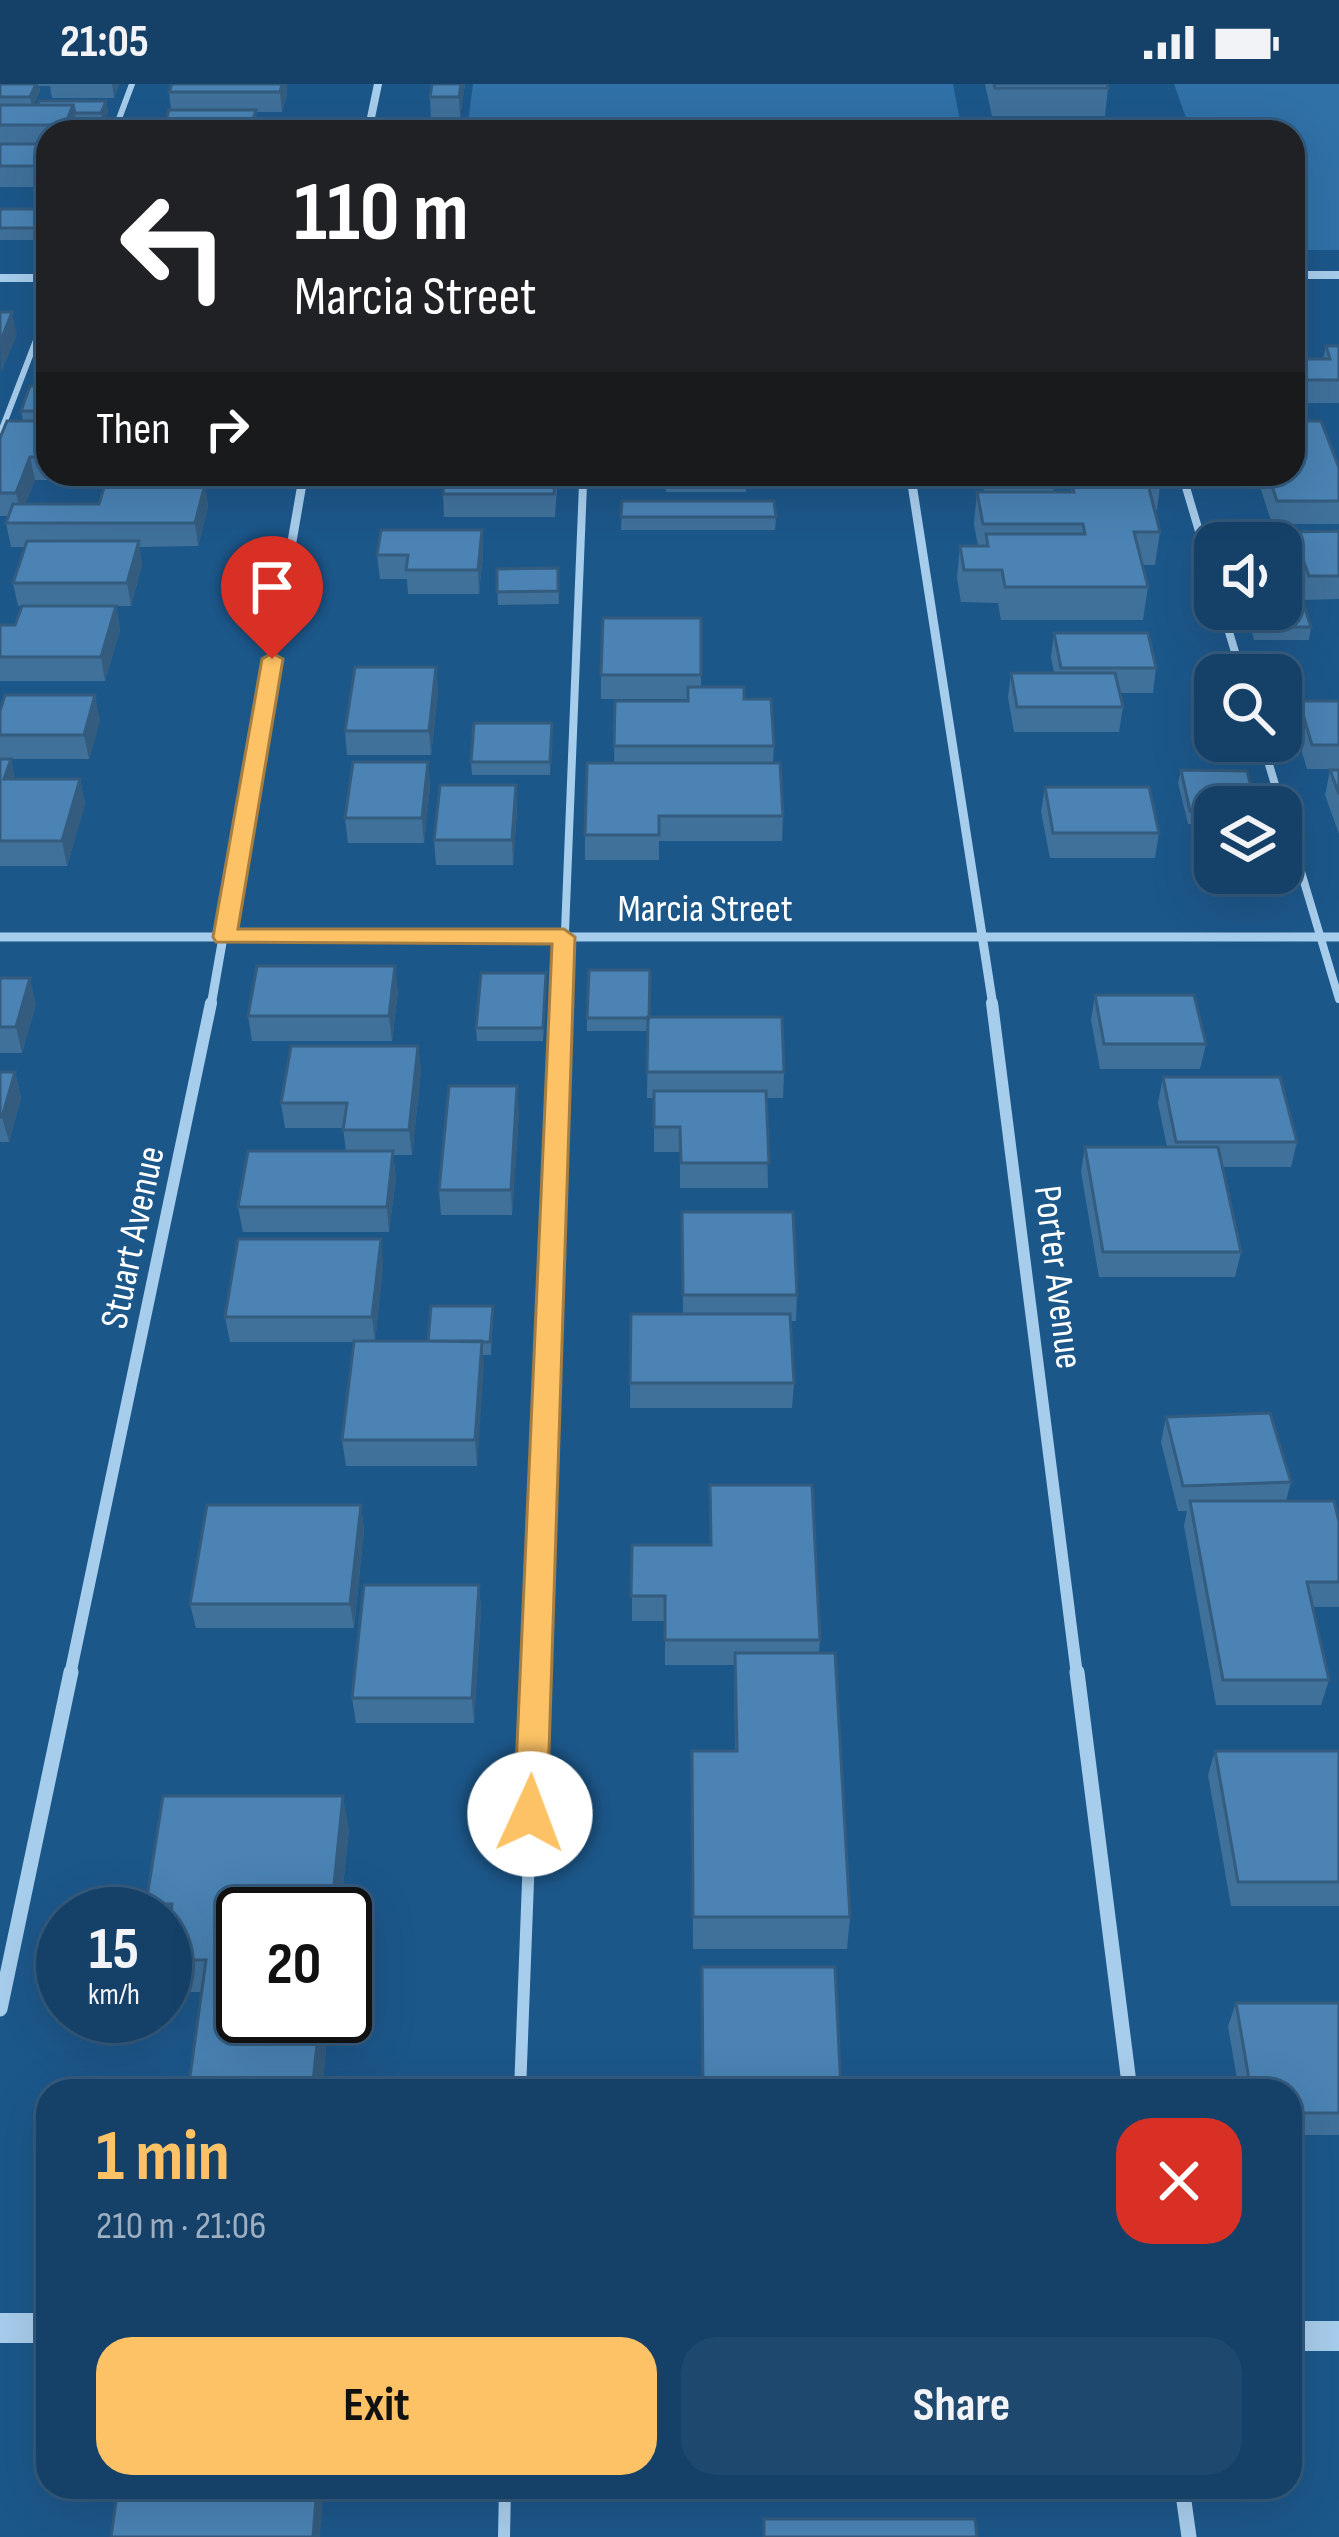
<!DOCTYPE html>
<html lang="en">
<head>
<meta charset="utf-8">
<style>
  :root { --surface:#154168; --page:#1e486e; --text:#f1f3f6; --muted:#9dafc0; --line:#345a7c; --accent:#fcc265 }
  body { margin:0; font-family:"Sofia Sans Condensed",sans-serif; background:var(--page); color:var(--text); height:100vh; display:flex; flex-direction:column; font-size:45px; white-space:nowrap }
  * { box-sizing:border-box; margin:0 }
  p { font-size:39px; color:var(--muted) }
  .icon { flex:none; width:66px; height:66px; fill:none; stroke:currentColor; stroke-width:2; stroke-linecap:round; stroke-linejoin:round }
  .map { position:relative; flex:1; overflow:hidden }
  .sheet { position:absolute; left:36px; top:1995px; width:1266px; height:420px; display:flex; flex-direction:column; background:var(--surface); border-radius:36px; box-shadow:0 12px 48px #0002,0 0 0 3px var(--line) }
  .sheet>* { flex:none }
  .guide { position:absolute; left:36px; top:36px; width:1269px; height:366px; border-radius:36px; box-shadow:0 12px 48px #0002,0 0 0 3px var(--line); background:#202124; color:#fff; overflow:hidden }
  .controls { position:absolute; left:1194px; top:438px; display:grid; gap:24px }
  .controls a { display:grid; place-items:center; width:108px; height:108px; border-radius:24px; background:var(--surface); box-shadow:0 12px 48px #0002,0 0 0 3px var(--line); font-size:60px }
  .speed { position:absolute; left:36px; top:1803px; display:flex; gap:24px; font-size:60px; font-weight:700; text-align:center }
  .speed>* { display:grid; place-content:center; width:156px; height:156px; border-radius:50%; background:var(--surface); box-shadow:0 12px 48px #0002,0 0 0 3px var(--line); line-height:1 }
  .speed small { font-size:30px; font-weight:400 }
  .speed .limit { border:6px solid #111; border-radius:18px; background:#fff; color:#111 }
  .pin { position:absolute; display:grid; place-items:center; width:102px; height:102px; color:#fff; margin:-123px -51px; border-radius:50% 50% 50% 0; rotate:-45deg; box-shadow:0 0 12px #0007 }
  .pin .icon { rotate:45deg }
  .me { position:absolute; width:132px; margin:-66px; rotate:2deg; stroke-linejoin:round; filter:drop-shadow(0 0 9px #0008) }
  .turn { display:flex; align-items:center; gap:42px; height:252px; padding:0 60px; font-size:54px }
  .turn .icon { width:156px; height:156px; stroke-width:2.5 }
  .turn b { display:block; font-size:84px; line-height:102px }
  .then { display:flex; align-items:center; height:114px; padding:0 60px; background:#0003; gap:24px; font-size:45px }
  .round { display:grid; place-items:center; flex:none; width:126px; height:126px; border-radius:36px; background:var(--page) }
  .head { display:flex; align-items:center; justify-content:space-between; height:204px; padding:0 60px }
  h1 { font-size:72px; font-weight:700; line-height:90px; color:var(--accent) }
  .button { display:flex; gap:24px; margin-top:auto; padding:24px 60px }
  .button a { flex:1; height:138px; border-radius:36px; background:var(--accent); color:#111; font-size:48px; font-weight:700; line-height:138px; text-align:center }
  .button a+a { background:var(--page); color:var(--text) }
  .status { display:flex; justify-content:space-between; align-items:center; height:84px; padding:0 60px; background:var(--surface); direction:ltr }
  .status svg { height:33px; fill:currentColor }
  .map>svg:first-child { display:block }
  .green { fill:#3071a8 }
  .lines { fill:none; stroke-linecap:round; stroke-linejoin:round }
  .service-far3 { stroke:#a7cdec; stroke-width:6 }
  .service-far2 { stroke:#a7cdec; stroke-width:8 }
  .service-far1 { stroke:#a7cdec; stroke-width:9 }
  .service { stroke:#a7cdec; stroke-width:12 }
  .minor-far3 { stroke:#a7cdec; stroke-width:8 }
  .minor-far2 { stroke:#a7cdec; stroke-width:9 }
  .minor-far1 { stroke:#a7cdec; stroke-width:12 }
  .minor { stroke:#a7cdec; stroke-width:15 }
  .tertiary { fill:#a7cdec; fill-rule:evenodd }
  .wall { fill:#40719b }
  .shaded-wall { fill:#345c7e }
  .building { fill:#4a83b4; stroke:#345c7e; stroke-width:3 }
  .route { fill:#fcc265; stroke:#a47e42; stroke-width:3 }
  .labels { text-anchor:middle; stroke-width:9; stroke-linejoin:round; paint-order:stroke }
  .street-label { font-size:39px; fill:#fff; stroke:#1c578a }
</style>
</head>
<body>
<div class="status"><b>21:05</b><svg viewBox="0 0 49 12"><path d="M0 12V9h3v3zM5 12V6h3v6zM10 12V3h3v9zM15 12V0h3v12zM26 1h20v11H26zM47 4h2v5h-2z"/></svg></div>
<div class="map">
<svg width="1339" height="2453" viewBox="0 0 1339 2453">
  <rect width="100%" height="100%" fill="#1c578a"/>
  <path class="green" d="M473,0H953L962,48H435L467,46Z
    M1174,0H1339V166H1293V48H1191Z"/>
  <g class="lines">
    <path class="service-far3" d="M114,48L132,0
      M0,350L48,225
      M1182,390L1186,403
      M582,403L583,390"/>
    <path class="service-far2" d="M1185,400L1215,501
      M1222,525L1242,591
      M1262,657L1339,915
      M562,922L583,400"/>
    <path class="service-far1" d="M536,1591L562,919"/>
    <path class="service" d="M520,2007L536,1588
      M504,2453L505,2403"/>
    <path class="minor-far3" d="M368,48L378,0
      M1293,191H1339
      M0,194H48
      M910,390L912,403
      M302,403L304,390"/>
    <path class="minor-far2" d="M912,400L993,922
      M0,853H1339
      M211,922L302,400"/>
    <path class="minor-far1" d="M992,919L1077,1591
      M70,1591L211,919"/>
    <path class="minor" d="M1077,1588L1130,2007
      M0,1925L71,1588
      M1182,2403L1189,2453"/>
    <path class="tertiary" d="M0,2229H48V2259H0Z
      M1290,2237H1339V2267H1290Z"/>
  </g>
  <path class="wall" d="M0,0H119L114,14H52L50,2H39L40,7L33,21L106,17L108,28L103,40H76L74,48H48V94L44,103H0Z
    M172,0H286L287,10L282,28H256L257,37L254,46H167L166,36L171,26L169,8Z
    M432,0H465L460,34H431L430,13Z
    M985,0H1107L1108,4L1105,32H992Z
    M0,125H48V156H0Z
    M48,236V262H45L42,251Z
    M1326,262H1339V319H1293V275H1323Z
    M48,302V390H77L74,396H35L25,420H99L205,400L208,423L198,462L139,463L142,481L131,522H116L120,546L105,597H0V541H15L22,522H18L13,499L25,463H11L6,439L8,432H0V354L23,337L21,327Z
    M1339,384V440H1272L1256,390H1293Z
    M88,390H190L188,398H90Z
    M666,390H746V408H666Z
    M981,390H1054L1053,408H1071L1072,400H1081L1079,390H1157L1160,402L1157,426H1154L1160,448L1155,481H1143L1148,503L1143,536H1001L998,519L961,518L957,494L960,462H978L974,440L977,408H984Z
    M557,403L555,433H444L443,410Z
    M622,417L776,433L775,446H621Z
    M482,446L483,470L479,510H408L407,495H380L377,471Z
    M1339,447V515L1304,516L1288,471L1293,448Z
    M558,484L559,520L498,521L497,485Z
    M1246,525H1281L1311,543L1309,556H1254Z
    M701,534V603L744,615L774,662L773,679L783,732L782,757H659V776H585V751L614,679L615,617H688V615H601V591Z
    M1054,549L1156,584L1153,609H1119L1123,623L1119,648H1014L1008,613L1011,589H1054L1051,573Z
    M436,583L438,608L431,671H347L345,647Z
    M1299,617H1339V685H1307L1294,642Z
    M0,627L100,636L89,675H11L15,695H80L85,720L67,782H0Z
    M552,639L550,691H472L471,678Z
    M428,678L430,702L424,759H348L345,734Z
    M1181,686L1215,723V740H1188L1178,699Z
    M1330,686H1339V750L1325,711Z
    M516,701L517,725L513,781H436L434,756Z
    M1045,703L1159,749L1155,774H1050L1041,728Z
    M0,894L36,920L22,969H0Z
    M546,902L543,957H477L476,944Z
    M398,907L392,957H252L248,932Z
    M1095,911L1206,960L1200,985H1100L1091,936Z
    M650,933L784,988L783,1014H766L768,1104H680V1068H654V1014H647L648,947H587V934Z
    M418,962L421,987L412,1071H393L396,1093L389,1148H243L238,1123L346,1067L343,1044H285L281,1019Z
    M0,988H15L21,1014L9,1058H0Z
    M1163,993L1297,1058L1291,1083H1222L1241,1168L1235,1193H1099L1081,1088L1085,1063H1167L1158,1019Z
    M519,1028L512,1131H441L439,1106Z
    M682,1128L797,1211L796,1237H791L794,1299L792,1324H630L631,1230H683Z
    M383,1181L375,1257H428L493,1222L491,1271H483L477,1382H346L342,1356L354,1258H230L225,1233Z
    M1166,1333L1291,1398L1286,1417L1339,1438V1523H1312L1329,1596L1321,1621H1216L1184,1442L1187,1427H1178L1161,1358Z
    M361,1421L364,1446L354,1544H196L190,1520Z
    M632,1461L820,1556L819,1569L850,1833L847,1865H693L692,1667H735L734,1581H665V1537H632Z
    M479,1501L481,1526L474,1639H356L352,1614Z
    M1215,1667H1339V1822H1231L1208,1691Z
    M349,1745L340,1830H243V1932H329L322,2007L202,1908H173L165,1881L167,1852H165V1830H149L146,1820Z
    M1236,1919H1339V2051H1290V2007H1239L1228,1942Z"/>
  <path class="shaded-wall" d="M36,0H38L40,7L32,24L30,13Z
    M112,0H119L114,14Z
    M282,0H286L287,10L282,28L280,8Z
    M461,0H465L460,34L459,13Z
    M106,17L108,28L103,40L101,29Z
    M73,21L77,42L74,48H66L65,41Z
    M48,65V94L44,103L41,82Z
    M12,228L17,251L1,289L0,259Z
    M30,373L35,396L21,432L16,409Z
    M205,400L208,423L198,462L195,439Z
    M482,446L483,470L479,510L478,486Z
    M139,457L142,481L131,522L127,499Z
    M116,522L120,546L105,597L101,573Z
    M436,583L438,608L431,671L429,647Z
    M95,611L100,636L89,675L84,651Z
    M11,675L16,700L4,695Z
    M428,678L430,702L424,759L422,734Z
    M80,695L85,720L67,782L62,757Z
    M516,701L517,725L513,781L512,756Z
    M395,882L398,907L392,957L389,932Z
    M30,894L36,920L22,969L16,943Z
    M418,962L421,987L412,1071L409,1046Z
    M15,988L21,1014L9,1058L2,1033Z
    M517,1002L519,1028L512,1131L511,1106Z
    M393,1067L396,1093L389,1148L387,1123Z
    M381,1155L383,1181L375,1258L372,1233Z
    M482,1257L484,1282L477,1382L475,1356Z
    M361,1421L364,1446L354,1544L350,1520Z
    M479,1501L481,1526L474,1639L472,1614Z
    M343,1712L349,1745L340,1830H331Z
    M320,1932H329L322,2007H312Z
    M317,2403H324L320,2453H313Z"/>
  <path class="building" d="M0,0H36L30,13H0Z
    M172,0H282L280,8H169Z
    M432,0H461L459,13H430Z
    M994,0H1107L1108,4H995Z
    M39,17H106L101,29H75L73,21H38Z
    M0,21H73L65,41H0Z
    M169,26H256L253,36H166Z
    M40,55H48V60H38Z
    M0,60H48V65L41,82H0Z
    M0,125H48V144H0Z
    M0,228H12L0,259Z
    M1326,262H1339V296H1293V275H1330Z
    M30,302H48V327H21Z
    M7,337H48V373H30L16,409H0V354Z
    M1293,337H1321L1339,384V417H1277L1268,390H1293Z
    M445,390H555L554,410H443Z
    M666,390H746L747,396H666Z
    M988,390H1054V392H988Z
    M1088,390H1157L1160,402H1148V400H1090Z
    M105,400H205L195,439H6L13,420H99Z
    M1072,400H1148L1160,448H1134L1148,503H1005L1002,486H964L960,462H988L986,450H1085L1083,440H983L977,408H1074Z
    M622,417H774L776,433H621Z
    M381,446H482L478,486H406L408,471H377Z
    M1339,447V492H1309L1293,448Z
    M27,457H139L127,499H13Z
    M558,484V507L497,508V485Z
    M1281,515H1302L1311,543H1256L1251,525H1281Z
    M22,522H116L101,573H0V541H15Z
    M603,534H701V591H601Z
    M1054,549H1148L1156,584H1061Z
    M355,583H436L429,647H345Z
    M1011,589H1115L1123,623H1017Z
    M688,603H744V615H771L774,662H614L615,617H688Z
    M5,611H95L84,651H0V627Z
    M1299,617H1339V661H1312Z
    M474,639H552L550,678H471Z
    M0,675H11L4,695H80L62,757H0Z
    M353,678H428L422,734H345Z
    M587,679H780L783,732H659V751H585Z
    M1181,686L1247,687L1256,723H1215V727H1190Z
    M1330,686H1339V710Z
    M440,701H516L512,756H434Z
    M1045,703H1149L1159,749H1053Z
    M257,882H395L389,932H248Z
    M589,886H650L649,934H587Z
    M481,889H546L543,944H476Z
    M0,894H30L16,943H0Z
    M1095,911H1194L1206,960H1104Z
    M648,933H782L784,988H647Z
    M291,962H418L409,1046H343L347,1019H281Z
    M0,988H15L2,1033H0Z
    M1163,993H1280L1297,1058H1176Z
    M449,1002H517L511,1106H439Z
    M654,1007H766L769,1079H681L680,1043H654Z
    M1085,1063H1218L1241,1168H1103Z
    M248,1067H393L387,1123H238Z
    M682,1128H793L797,1211H683Z
    M238,1155H381L372,1233H225Z
    M431,1222H493L490,1258L428,1257Z
    M631,1230H790L794,1299H630Z
    M354,1257H482L475,1356H342Z
    M1270,1329L1291,1398L1183,1402L1166,1333Z
    M710,1401H812L820,1556H665V1512H631L632,1461H711Z
    M1190,1417H1334L1339,1438V1498H1307L1329,1596H1223Z
    M207,1421H361L350,1520H190Z
    M364,1501H479L472,1614H352Z
    M735,1569H835L850,1833H693L692,1667H737Z
    M1215,1667H1339V1798H1238Z
    M163,1712H343L331,1830H243V1932H320L312,2007H188L206,1876H165L172,1820H146Z
    M702,1883H835L841,2007H703Z
    M1236,1919H1339V2029H1290V2007H1251Z
    M538,2003H637V2007H538Z
    M118,2403H317L313,2453H111Z
    M764,2435H975L977,2453H764Z"/>
  <path class="route" d="M272,569L283,575L238,845H564L575,853L547,1730L542,1740L530,1744L519,1740L514,1730L552,860L216,858L213,853L262,575Z"/>
  <g class="labels">
    <g class="street-label">
      <text x="705" y="837">Marcia Street</text>
      <text transform="translate(131 1153) rotate(-78)" y="14">Stuart Avenue</text>
      <text transform="translate(1060 1193) rotate(83)" y="14">Porter Avenue</text>
    </g>
  </g>
</svg>
<div class="controls">
<a><svg class="icon" aria-label="sound" viewBox="0 0 24 24"><path d="M4 9h4l5-4v14l-5-4H4zM17 9q2 3 0 6"/></svg></a>
<a><svg class="icon" aria-label="search" viewBox="0 0 24 24"><circle cx="10" cy="10" r="6"/><path d="M15 15l6 6"/></svg></a>
<a><svg class="icon" aria-label="layers" viewBox="0 0 24 24"><path d="M12 4l9 5-9 5-9-5zM3 14l9 5 9-5"/></svg></a>
</div>
<div class="speed"><div>15<small>km/h</small></div><div class="limit">20</div></div>
<div class="pin" style="left:272px;top:575px;background:#d93025"><svg class="icon" aria-label="arrive" viewBox="0 0 24 24"><path d="M6 21V4h12l-3 4 3 4H6"/></svg></div>
<svg class="me" style="left:530px;top:1730px" viewBox="-20 -20 40 40"><circle r="19" fill="#fff"/><path d="M0-13L10 11 0 6-10 11z" fill="#fcc265"/></svg>
<div class="guide">
<div class="turn"><svg class="icon" aria-label="left" viewBox="0 0 24 24"><path d="M17 20v-9H6M10 6l-5 5 5 5"/></svg><div><b>110 m</b>Marcia Street</div></div>
<div class="then">Then<svg class="icon" aria-label="right" viewBox="0 0 24 24"><path d="M7 20v-9h11M14 6l5 5-5 5"/></svg></div>
</div>
<section class="sheet">
<div class="head"><div><h1>1 min</h1><p>210 m · 21:06</p></div><a class="round" style="background:#d93025;color:#fff"><svg class="icon" aria-label="close" viewBox="0 0 24 24"><path d="M6 6l12 12M18 6L6 18"/></svg></a></div>
<div class="button"><a>Exit</a><a>Share</a></div>
</section>
</div>
</body>
</html>
